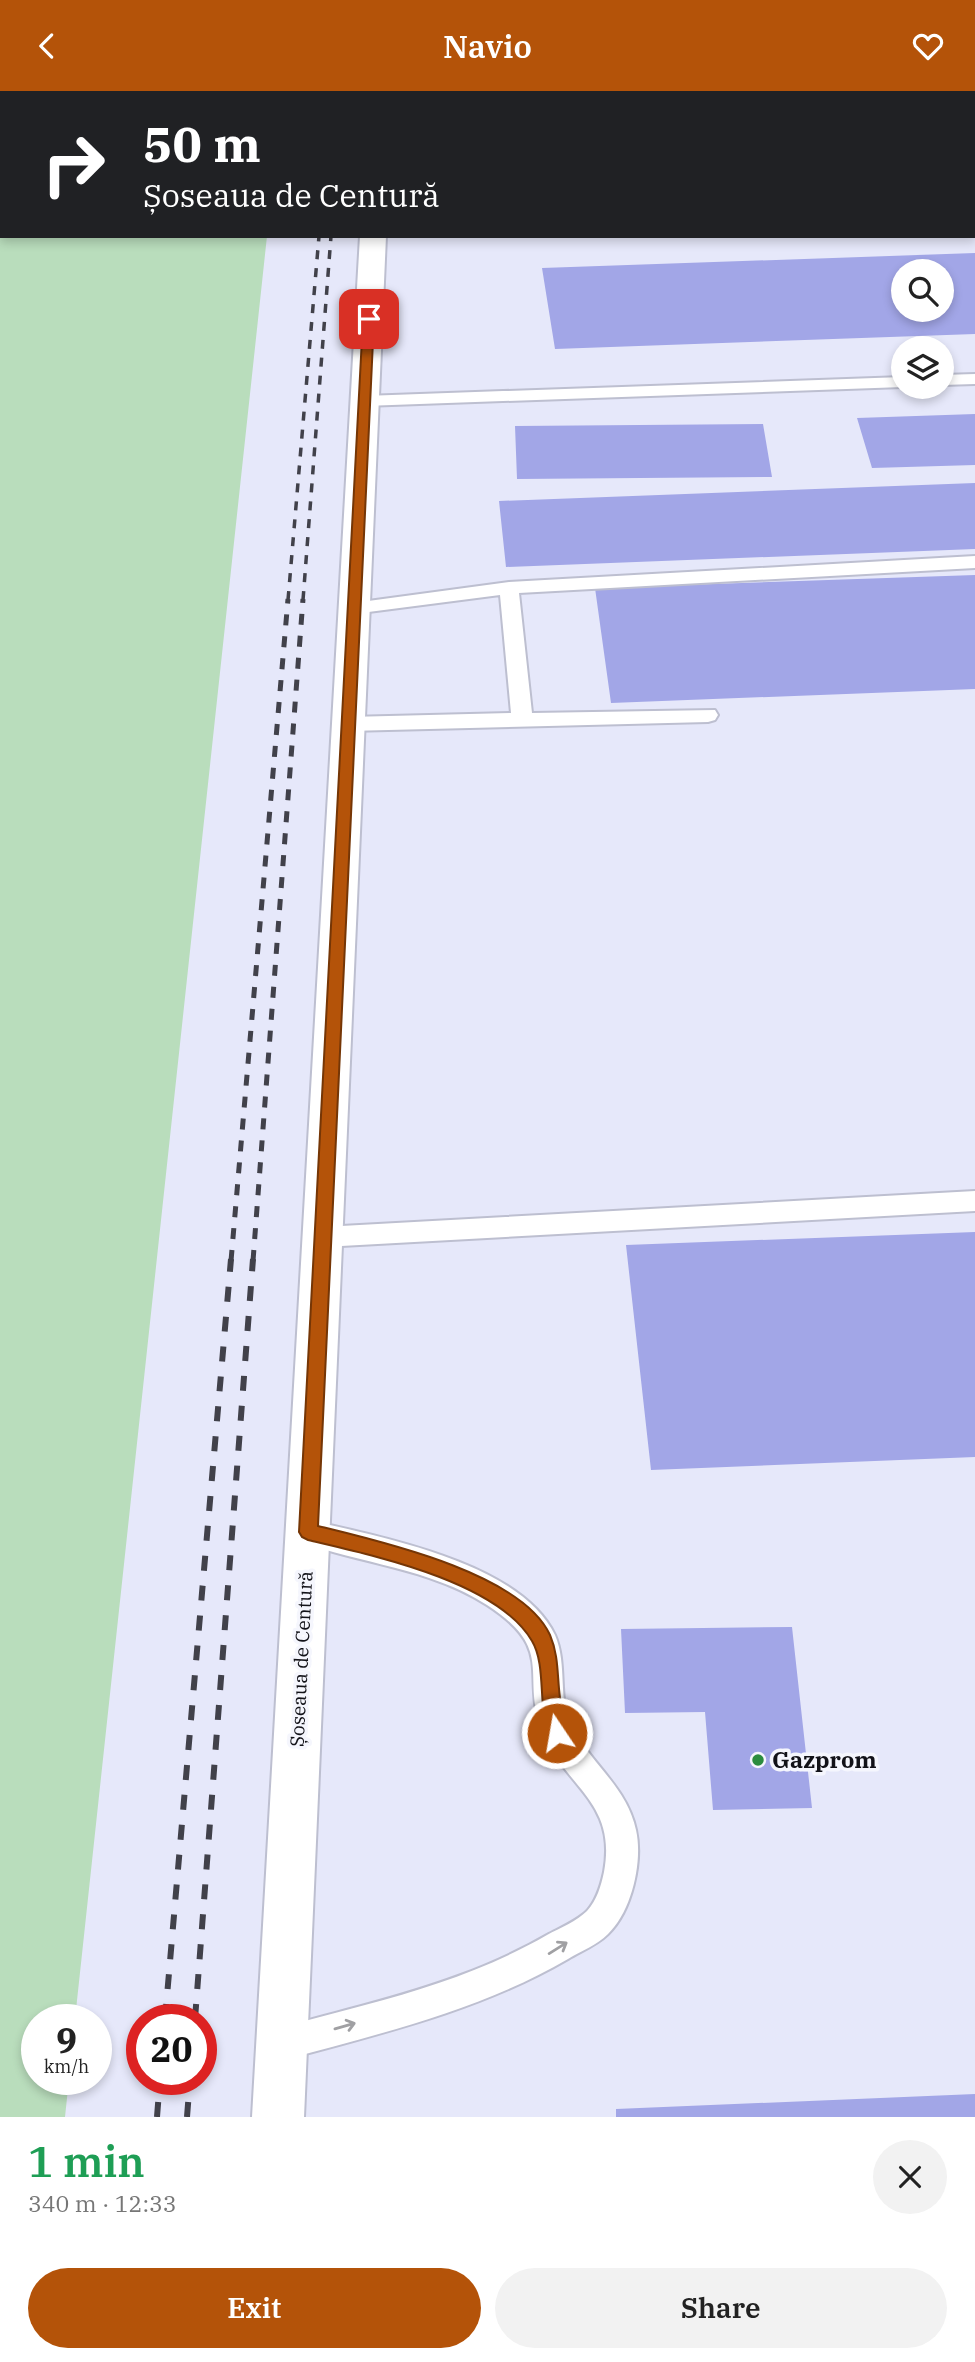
<!DOCTYPE html>
<html lang="en">
<head>
<meta charset="utf-8">
<style>
  :root { --surface:#fff; --page:#f2f2f2; --text:#222; --muted:#767676; --accent:#b45309 }
  body { margin:0; font-family:"IBM Plex Serif",serif; background:var(--page); color:var(--text); height:100vh; display:flex; flex-direction:column; font-size:26px; white-space:nowrap }
  * { box-sizing:border-box; margin:0 }
  p { font-size:23px; color:var(--muted) }
  .icon { flex:none; width:38px; height:38px; fill:none; stroke:currentColor; stroke-width:2; stroke-linecap:round; stroke-linejoin:round }
  .map { position:relative; height:2026px; overflow:hidden }
  .side { display:flex; flex-direction:column; background:var(--surface); flex:1 }
  .side>* { flex:none }
  .guide { position:absolute; left:0px; top:0px; width:976px; height:147px; box-shadow:0 4px 10px #0003; background:#202124; color:#fff; overflow:hidden }
  .buttons { position:absolute; left:891px; top:168px; display:grid; gap:14px }
  .buttons a { display:grid; place-items:center; width:63px; height:63px; border-radius:50%; background:var(--surface); box-shadow:0 4px 10px #0003; font-size:35px }
  .speed { position:absolute; left:21px; top:1913px; display:flex; gap:14px; font-size:35px; font-weight:700; text-align:center }
  .speed>* { display:grid; place-content:center; width:91px; height:91px; border-radius:50%; background:var(--surface); box-shadow:0 4px 10px #0003; line-height:1 }
  .speed small { font-size:18px; font-weight:400 }
  .speed .limit { border:10px solid #d22; background:#fff; color:#111 }
  .pin { position:absolute; display:grid; place-items:center; width:60px; height:60px; color:#fff; margin:-30px; border-radius:14px; box-shadow:0 4px 10px #0006 }
  .me { position:absolute; width:77px; margin:-38px; rotate:348deg; stroke-linejoin:round; filter:drop-shadow(0 0 5px #0008) }
  .turn { display:flex; align-items:center; gap:24px; height:147px; padding:0 28px; font-size:32px }
  .turn .icon { width:91px; height:91px; stroke-width:2.5 }
  .turn b { display:block; font-size:49px; line-height:60px }
  .round { display:grid; place-items:center; flex:none; width:74px; height:74px; border-radius:37px; background:var(--page) }
  .overview { display:flex; align-items:center; justify-content:space-between; height:119px; padding:0 28px }
  h1 { font-size:42px; font-weight:600; line-height:52px; color:#1e9e55 }
  .action { display:flex; gap:14px; margin-top:auto; padding:14px 28px }
  .action a { flex:1; height:80px; border-radius:42px; background:var(--accent); color:#fff; font-size:28px; font-weight:600; line-height:80px; text-align:center }
  .action a+a { background:var(--page); color:var(--text) }
  header { display:flex; justify-content:space-between; align-items:center; height:91px; padding:0 28px; background:var(--accent); color:#fff; font-size:32px; font-weight:600 }
  .map>svg:first-child { display:block }
  .green { fill:#b9ddbc }
  .building { fill:#a2a6e7; fill-rule:evenodd }
  .lines { fill:none; stroke-linecap:round; stroke-linejoin:round }
  .lane-casing { stroke:#bdbfd0; stroke-width:4 }
  .primary-casing { stroke:#bdbfd0; stroke-width:4 }
  .lane { fill:#fff; fill-rule:evenodd }
  .primary { fill:#fff; fill-rule:evenodd }
  .rail-far2 { stroke:#41414a; stroke-width:3.5; stroke-dasharray:9 9; stroke-linecap:butt }
  .rail-far1 { stroke:#41414a; stroke-width:5; stroke-dasharray:11 11; stroke-linecap:butt }
  .rail { stroke:#41414a; stroke-width:6; stroke-dasharray:15 15; stroke-linecap:butt }
  .oneway { stroke:#a0a0a3 }
  .route { fill:#b45309; stroke:#753606; stroke-width:2 }
  .poi-dot { fill:#2b8c3f; stroke:#f5f6fd; stroke-width:2.5 }
  .labels { text-anchor:middle; stroke-width:7; stroke-linejoin:round; paint-order:stroke }
  .street-label { font-size:19px; fill:#121218; stroke:#f5f6fd }
  .near-poi-label { font-size:23px; font-weight:bold; fill:#121218; stroke:#f5f6fd; text-anchor:start }
</style>
</head>
<body>
<header><svg class="icon" aria-label="back" viewBox="0 0 24 24"><path d="M15 5l-7 7 7 7"/></svg>Navio<svg class="icon" aria-label="heart" viewBox="0 0 24 24"><path d="M12 20l-8-8c-3-5 5-10 8-4 3-6 11-1 8 4z"/></svg></header>
<div class="map">
<svg width="975" height="2026" viewBox="0 0 975 2026">
  <rect width="100%" height="100%" fill="#e6e8fa"/>
  <path class="green" d="M0,0H282L2,2V145H267L75,1928H37V1988H69L65,2026H0Z"/>
  <path class="building" d="M975,162V243L555,258L542,177ZM903,180H942V219H903Z
    M975,323V374L872,377L857,327Z
    M763,333L772,386L517,388L515,335Z
    M975,392V458L506,476L499,410Z
    M975,484V598L611,612L595,497Z
    M975,1141V1366L651,1379L626,1154Z
    M792,1536L812,1717L713,1719L705,1621L625,1622L621,1538Z
    M975,2003V2026H616V2018Z"/>
  <g class="lines">
    <defs>
      <path id="lane" d="M975,283V293L942,294V284Z
        M903,286V296H906H903L364,315L355,310L364,305Z
        M975,465V477L519,502L532,622L715,619L718,624L715,629L708,631L348,640L337,633L348,626L511,622L500,504L353,523L343,517L346,513L509,491Z
        M975,1100V1120L323,1156L314,1153L310,1146L314,1139L323,1136Z
        M308,1429C380,1446 520,1471 555,1544C568,1574 557,1610 572,1637C592,1673 627,1697 636,1739C643,1770 632,1820 608,1843C597,1854 581,1860 568,1868C479,1920 378,1943 280,1970L268,1966L264,1954L268,1942C299,1930 333,1923 365,1914C428,1897 490,1877 547,1844C560,1837 577,1830 587,1820C597,1809 601,1795 604,1781C617,1711 567,1698 543,1642C519,1584 558,1560 487,1514C430,1477 361,1473 298,1450L294,1441L298,1432Z"/>
      <path id="primary" d="M370,0H394V2H370Z
        M360,145H386L304,2026H252Z"/>
    </defs>
    <use href="#lane" class="lane-casing"/>
    <use href="#primary" class="primary-casing"/>
    <use href="#lane" class="lane"/>
    <use href="#primary" class="primary"/>
    <path class="rail-far2" d="M288,509L319,145
      M303,509L331,145"/>
    <path class="rail-far1" d="M231,1170L288,508
      M253,1170L303,508"/>
    <path class="rail" d="M165,1928L231,1168
      M195,1928L253,1168
      M157,2026L160,1988
      M187,2026L190,1988"/>
  </g>
  <defs><path id="oneway-shaft" d="M-6 0H5M1.5-3L5.5 0L1.5 3" fill="none" stroke-width="1.6" stroke-linecap="round" stroke-linejoin="round" transform="scale(1.75)"/></defs>
  <g class="oneway">
    <use href="#oneway-shaft" transform="translate(558 1857) rotate(-32)"/>
    <use href="#oneway-shaft" transform="translate(345 1935) rotate(-16)"/>
  </g>
  <path class="route" d="M369,224L374,228L318,1435C379,1450 522,1482 550,1544C559,1565 557,1585 560,1607C561,1620 570,1635 564,1648L557,1651L550,1648C537,1618 547,1575 532,1550C497,1490 371,1464 308,1449L302,1446L299,1441L363,228Z"/>
  <circle class="poi-dot" cx="758" cy="1669" r="7"/>
  <g class="labels">
    <g class="street-label">
      <text transform="translate(301 1568) rotate(-87)" y="7">Șoseaua de Centură</text>
    </g>
    <g class="near-poi-label">
      <text x="772" y="1677">Gazprom</text>
    </g>
  </g>
</svg>
<div class="buttons">
<a><svg class="icon" aria-label="search" viewBox="0 0 24 24"><circle cx="10" cy="10" r="6"/><path d="M15 15l6 6"/></svg></a>
<a><svg class="icon" aria-label="layers" viewBox="0 0 24 24"><path d="M12 4l9 5-9 5-9-5zM3 14l9 5 9-5"/></svg></a>
</div>
<div class="speed"><div>9<small>km/h</small></div><div class="limit">20</div></div>
<div class="pin" style="left:369px;top:228px;background:#d93025"><svg class="icon" aria-label="arrive" viewBox="0 0 24 24"><path d="M6 21V4h12l-3 4 3 4H6"/></svg></div>
<svg class="me" style="left:557px;top:1642px" viewBox="-20 -20 40 40"><circle r="17" fill="#b45309" stroke="#fff" stroke-width="3"/><path d="M0-11L8 9 0 5-8 9z" fill="#fff"/></svg>
<div class="guide">
<div class="turn"><svg class="icon" aria-label="right" viewBox="0 0 24 24"><path d="M7 20v-9h11M14 6l5 5-5 5"/></svg><div><b>50 m</b>Șoseaua de Centură</div></div>
</div>
</div>
<section class="side">
<div class="overview"><div><h1>1 min</h1><p>340 m · 12:33</p></div><a class="round"><svg class="icon" aria-label="close" viewBox="0 0 24 24"><path d="M6 6l12 12M18 6L6 18"/></svg></a></div>
<div class="action"><a>Exit</a><a>Share</a></div>
</section>
</body>
</html>
